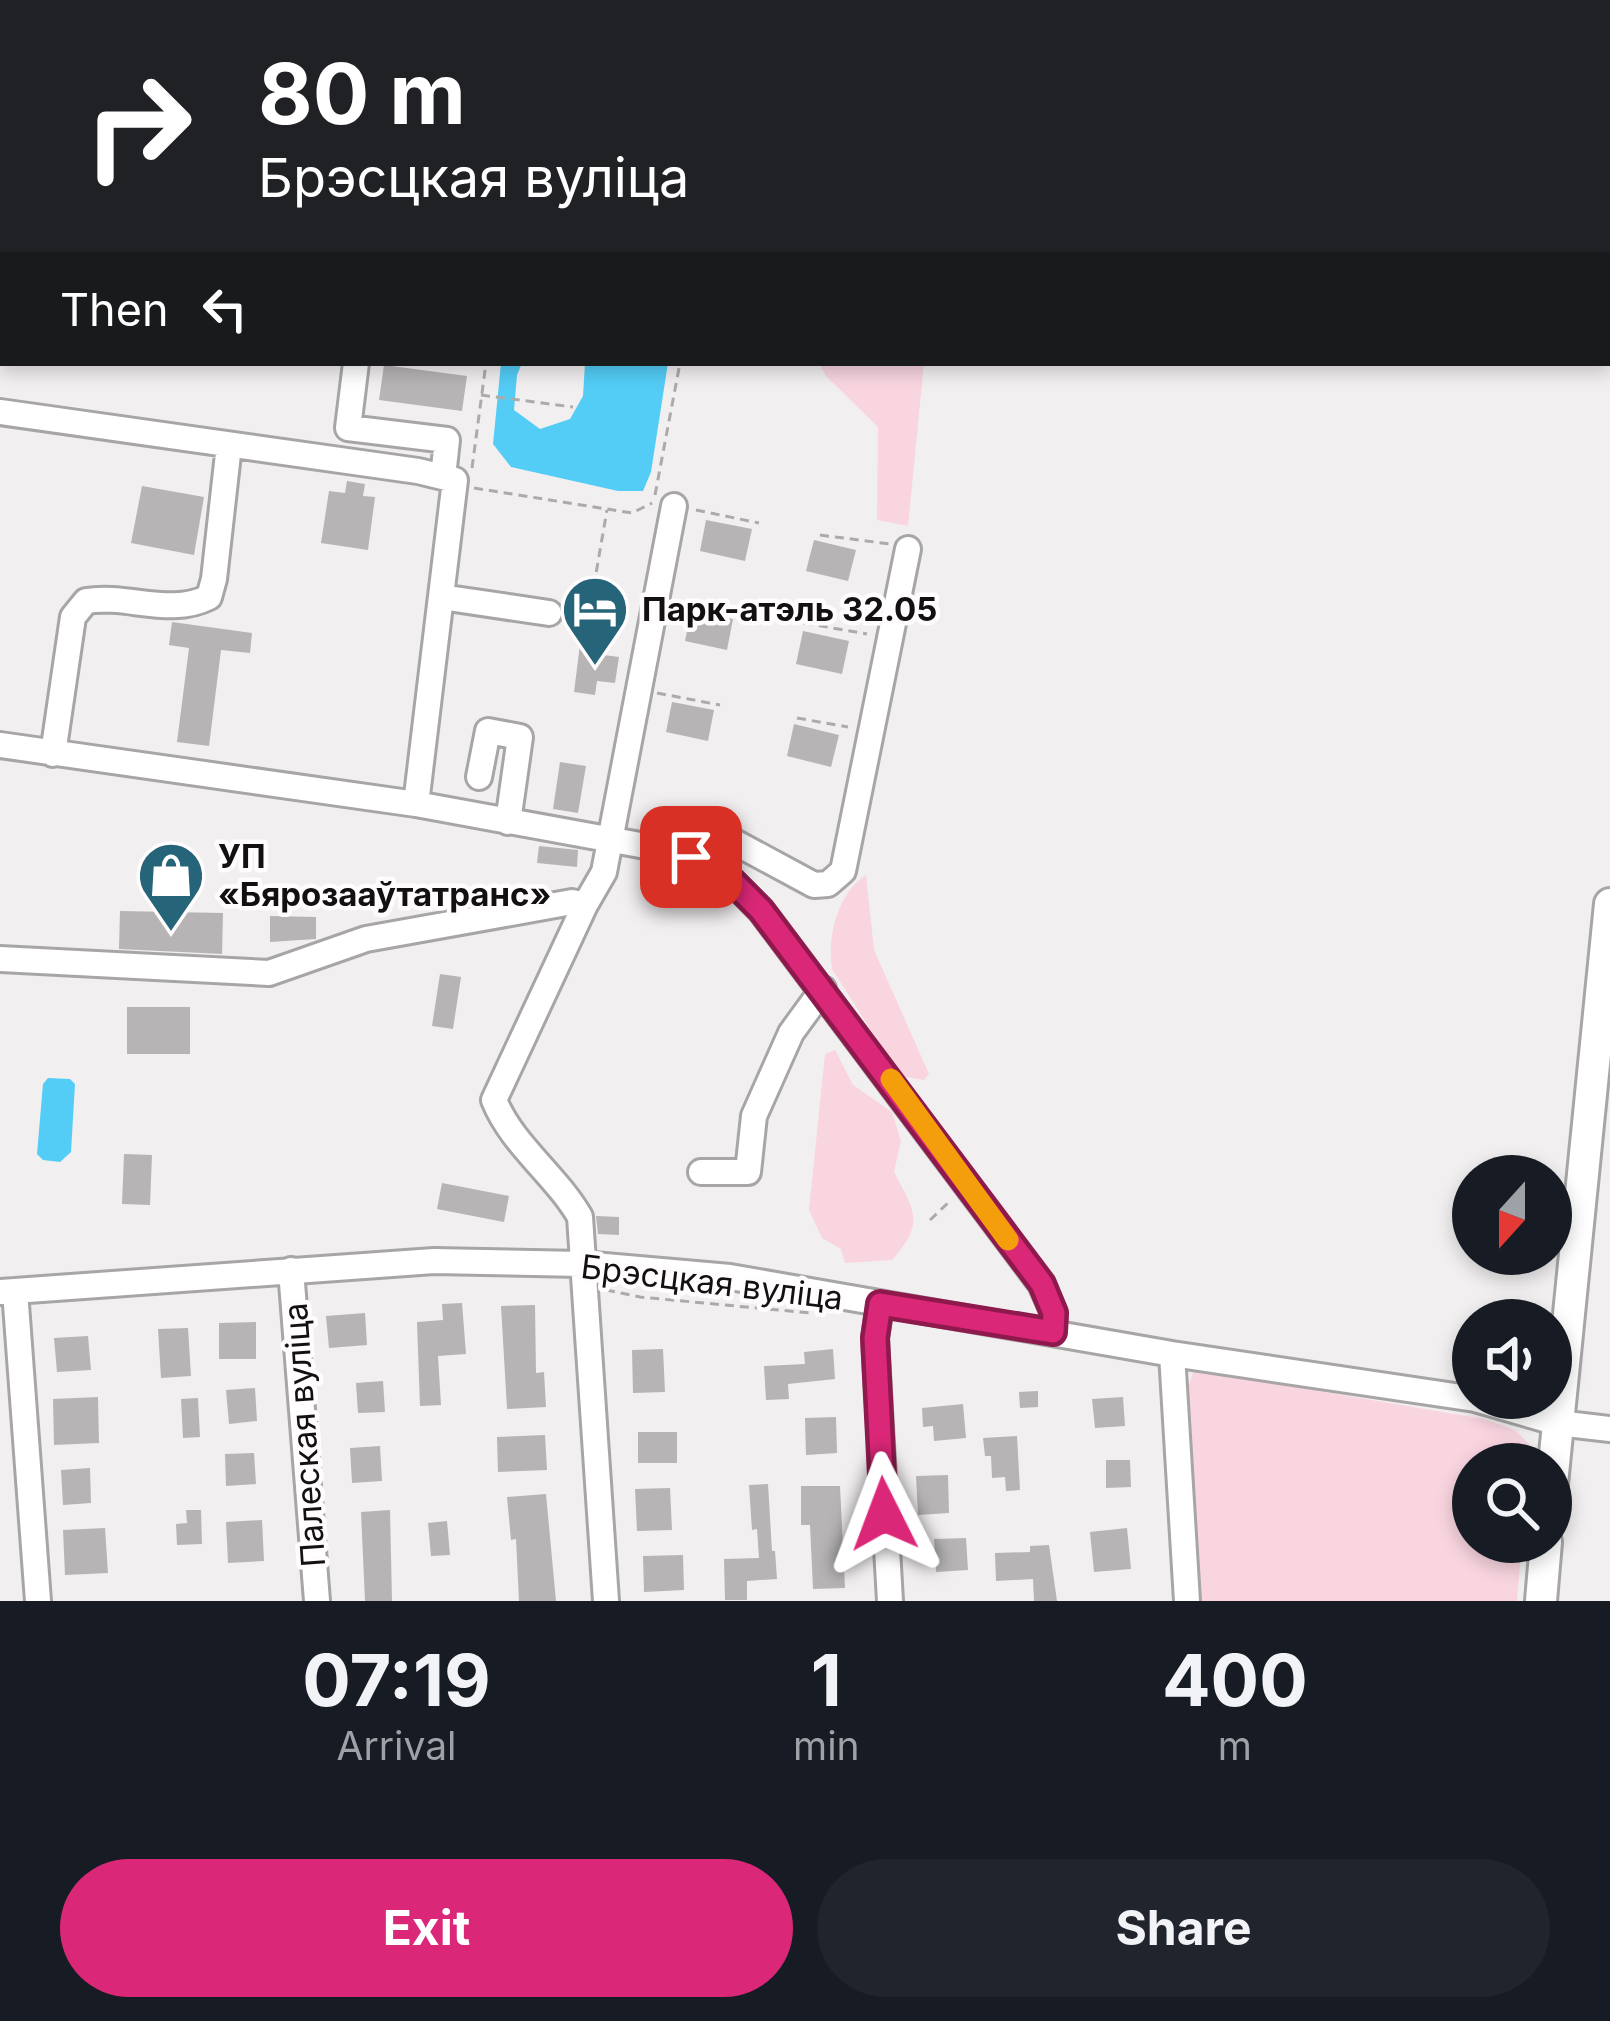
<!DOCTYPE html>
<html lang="en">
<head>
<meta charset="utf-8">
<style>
  :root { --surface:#171b24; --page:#20242c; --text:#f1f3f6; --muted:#9ea1a6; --accent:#db2777 }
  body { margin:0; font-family:Inter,sans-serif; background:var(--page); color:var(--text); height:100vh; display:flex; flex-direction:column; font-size:45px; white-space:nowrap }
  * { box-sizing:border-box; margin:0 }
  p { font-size:39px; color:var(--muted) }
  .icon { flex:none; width:66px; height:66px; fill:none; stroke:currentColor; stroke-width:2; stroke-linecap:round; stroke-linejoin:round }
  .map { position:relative; height:1601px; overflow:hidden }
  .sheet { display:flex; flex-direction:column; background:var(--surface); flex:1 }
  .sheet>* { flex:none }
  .top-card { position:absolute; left:0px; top:0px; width:1611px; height:366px; box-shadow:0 6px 18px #0003; background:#202124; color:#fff; overflow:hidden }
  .needle { width:78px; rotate:201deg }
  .tools { position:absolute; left:1452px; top:1155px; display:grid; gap:24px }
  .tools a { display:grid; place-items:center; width:120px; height:120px; border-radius:50%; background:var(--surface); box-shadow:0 6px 18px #0003; font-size:60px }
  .pin { position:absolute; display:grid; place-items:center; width:102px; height:102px; color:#fff; margin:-51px; border-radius:24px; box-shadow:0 6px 18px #0006 }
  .me { position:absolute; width:132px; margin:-66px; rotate:357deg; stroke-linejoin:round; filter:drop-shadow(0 0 9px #0008) }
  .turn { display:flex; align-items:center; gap:42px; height:252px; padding:0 60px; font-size:54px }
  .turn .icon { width:156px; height:156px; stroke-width:2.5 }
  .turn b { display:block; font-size:84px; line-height:102px }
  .then { display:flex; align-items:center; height:114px; padding:0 60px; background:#0003; gap:24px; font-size:45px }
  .eta { display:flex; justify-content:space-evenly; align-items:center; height:204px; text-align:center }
  .eta b { font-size:72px; font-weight:700; line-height:84px }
  .cta { display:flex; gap:24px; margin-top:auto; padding:24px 60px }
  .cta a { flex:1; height:138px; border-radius:72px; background:var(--accent); color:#fff; font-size:48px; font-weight:700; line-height:138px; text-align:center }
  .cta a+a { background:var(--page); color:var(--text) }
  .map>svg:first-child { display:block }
  .green { fill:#f9d5e0 }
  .water { fill:#53cdf6 }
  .building { fill:#b7b4b5 }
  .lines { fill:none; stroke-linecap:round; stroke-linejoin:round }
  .minor-casing { stroke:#a8a5a6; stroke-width:30 }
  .major-casing { stroke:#a8a5a6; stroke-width:36 }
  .path { stroke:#adaaab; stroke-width:3; stroke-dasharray:9 6; stroke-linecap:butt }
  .minor { stroke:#fff; stroke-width:24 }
  .major { stroke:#fff; stroke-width:30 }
  .route-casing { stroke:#8e194d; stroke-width:30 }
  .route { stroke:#db2777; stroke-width:21 }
  .slow { stroke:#f59e0b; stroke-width:21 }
  .labels { text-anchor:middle; stroke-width:9; stroke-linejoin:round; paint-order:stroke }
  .poi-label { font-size:33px; font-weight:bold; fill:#121011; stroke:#fffcfd; text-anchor:start }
  .street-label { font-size:33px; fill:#121011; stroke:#fffcfd }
</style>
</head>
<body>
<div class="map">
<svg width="1610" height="1601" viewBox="0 0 1610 1601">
  <rect width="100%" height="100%" fill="#f2eff0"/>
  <path class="green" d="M0,0H451L459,3H3V166Z
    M819,363H924L908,526L877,520L878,427L826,376Z
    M866,875L874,950L929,1074L924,1080L900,1076L832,969C827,937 837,894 866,875Z
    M835,1050L853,1085L892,1112L901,1141L894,1172C915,1212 925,1223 892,1260L845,1263L841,1249L822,1238L809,1210L825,1054Z
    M1194,1370L1484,1419L1515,1430L1530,1445L1528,1464H1473V1542H1522L1517,1601H1199L1186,1392Z"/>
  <path class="water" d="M501,363H522L517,375L514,410L540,429L570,419L583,396L585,363H668L651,472L643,491H618L511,467L493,444Z
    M48,1078L70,1079L75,1084L71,1152L60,1162L43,1160L37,1154L43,1084Z"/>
  <path class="building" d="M384,365L467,376L462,411L379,400Z
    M347,481L365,484L363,496L375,497L368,550L321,543L329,491L345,493Z
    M142,486L204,497L194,555L131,543Z
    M706,520L752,529L745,561L700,551Z
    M814,540L856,550L848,581L806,571Z
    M691,611L733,619L727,650L685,641Z
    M172,622L252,633L250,653L221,650L209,746L177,742L189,648L169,645Z
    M803,631L849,641L842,674L796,664Z
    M581,637L606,641L604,655L619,657L615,683L597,681L595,695L574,692Z
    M672,702L714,710L708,741L666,732Z
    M794,724L839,735L831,767L787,756Z
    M560,762L586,766L578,813L553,809Z
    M539,846L578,850L577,867L537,863Z
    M120,911L223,913L222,954L119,949Z
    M270,916L316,917V939L270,942Z
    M440,974L461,977L453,1029L432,1026Z
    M127,1007H190V1054H127Z
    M124,1154L152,1155L150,1205L122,1204Z
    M442,1183L509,1196L504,1222L437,1209Z
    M596,1216L619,1217V1235L598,1234Z
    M462,1303L466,1354L438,1356L441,1405L420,1406L417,1322L443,1320L442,1304Z
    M535,1305L536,1373L544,1372L546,1407L507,1409L501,1306Z
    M365,1313L367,1345L329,1348L326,1316Z
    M256,1322V1359H219V1323Z
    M188,1328L191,1376L161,1378L158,1329Z
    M88,1336L91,1370L57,1372L54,1338Z
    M663,1349L665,1392L633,1393L632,1350Z
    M833,1349L835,1379L788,1384L789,1399L766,1400L764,1366L805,1364L804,1352Z
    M383,1381L385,1412L358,1413L356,1383Z
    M255,1388L257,1421L229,1424L226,1390Z
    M1038,1391V1407L1020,1408L1019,1392Z
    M98,1397L99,1443L54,1445L53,1399Z
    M1123,1397L1125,1426L1095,1428L1092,1399Z
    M198,1398L200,1437L183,1438L181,1399Z
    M963,1404L966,1438L934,1441L933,1426L923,1427L922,1408Z
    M836,1417L837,1453L806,1455L805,1418Z
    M638,1432H677V1463H638Z
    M545,1435L547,1470L498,1472L497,1437Z
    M1017,1436L1020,1490L1006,1491L1005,1477L992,1478L991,1456H985L983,1438Z
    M380,1446L382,1481L352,1483L350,1448Z
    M254,1453L256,1484L226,1486L225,1454Z
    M1106,1460H1130L1131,1487L1106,1488Z
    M90,1468L91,1503L63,1505L61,1470Z
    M948,1475L949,1513L918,1515L916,1476Z
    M768,1484L772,1551H775L777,1579L747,1581V1600H725L724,1559L759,1558L757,1529L752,1530L749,1485Z
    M801,1486H840L845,1588L813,1589L810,1525H801Z
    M670,1488L672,1530L637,1531L635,1489Z
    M546,1494L556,1601H519L516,1539L511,1540L507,1497Z
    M186,1510H201L202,1544L177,1545L176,1524L187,1523Z
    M390,1510L392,1601H365L361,1512Z
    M262,1520L264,1561L228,1563L226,1522Z
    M447,1521L450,1555L431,1556L428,1523Z
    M105,1528L108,1573L65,1575L63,1530Z
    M1127,1528L1131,1569L1094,1572L1090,1532Z
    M966,1538L968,1570L936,1572L934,1539Z
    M1049,1545L1057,1601H1034L1033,1579L996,1581L995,1553L1030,1552V1546Z
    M683,1555L684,1590L644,1592L643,1556Z"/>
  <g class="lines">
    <defs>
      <path id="minor" d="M356,363L348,428L447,440L443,477
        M0,412L418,471L455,480L416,804
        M441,597L549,613
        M0,745L416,804L662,849L691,857L726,875L761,911L1041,1284L1054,1313L1053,1332
        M53,754L73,617L86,601C128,594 170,617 209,597L214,579L229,445
        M479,777L488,731L520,737L508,822
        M691,857L700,843L725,837L814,885L828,884L843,871L908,549
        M585,905L494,1100C512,1145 556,1175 580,1217L606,1601
        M0,959L269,973L366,939L572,902L585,905L604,872L674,506
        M701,1172H748L754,1116L791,1033L823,989
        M291,1270L317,1601
        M15,1291L38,1601
        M0,1292L434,1261L582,1264L730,1277L1172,1354L1475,1399L1558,1423L1610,1429
        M880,1304L875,1338L890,1601
        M1172,1354L1187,1601"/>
      <path id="major" d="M1551,1494L1610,904
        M1541,1601L1546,1542"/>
    </defs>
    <use href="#minor" class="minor-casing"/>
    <use href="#major" class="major-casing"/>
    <path class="path" d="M481,395L573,407
      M472,468L486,363
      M474,488L632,513L652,503
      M655,495L680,363
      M696,510L759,523
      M820,535L890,544
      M677,601L740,615
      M804,623L867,634
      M586,631L607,510
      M657,693L720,705
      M797,718L848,727
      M930,1220L950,1201
      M606,1290L640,1297L810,1313"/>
    <use href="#minor" class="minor"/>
    <use href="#major" class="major"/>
  </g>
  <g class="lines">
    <defs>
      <path id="route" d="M691,857L726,875L761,910L1042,1284L1054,1313L1053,1332L880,1304L875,1338L884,1514"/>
    </defs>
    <use href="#route" class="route-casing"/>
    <use href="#route" class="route"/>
    <path class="slow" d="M891,1079L1008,1240"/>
  </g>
  <defs>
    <symbol id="hotel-pin" viewBox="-11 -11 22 30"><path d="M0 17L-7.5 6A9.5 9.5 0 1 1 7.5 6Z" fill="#256479" stroke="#fffcfd"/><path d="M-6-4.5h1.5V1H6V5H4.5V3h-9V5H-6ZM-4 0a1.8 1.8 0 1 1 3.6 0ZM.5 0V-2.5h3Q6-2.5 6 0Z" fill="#fff"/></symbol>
    <symbol id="shop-pin" viewBox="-11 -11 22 30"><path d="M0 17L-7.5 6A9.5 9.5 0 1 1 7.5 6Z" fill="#256479" stroke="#fffcfd"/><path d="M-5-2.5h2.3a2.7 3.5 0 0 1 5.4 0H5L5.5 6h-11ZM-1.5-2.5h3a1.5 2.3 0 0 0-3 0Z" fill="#fff"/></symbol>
  </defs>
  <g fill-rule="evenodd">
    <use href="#hotel-pin" x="557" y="571" width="76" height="104"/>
    <use href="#shop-pin" x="133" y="837" width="76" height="104"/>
  </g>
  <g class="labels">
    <g class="poi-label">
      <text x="642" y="621">Парк-атэль 32.05</text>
      <text x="218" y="868">УП<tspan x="218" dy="38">«Бярозааўтатранс»</tspan></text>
    </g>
    <g class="street-label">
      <text transform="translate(712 1282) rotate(7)" y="12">Брэсцкая вуліца</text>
      <text transform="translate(304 1435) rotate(-94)" y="12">Палеская вуліца</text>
    </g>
  </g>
</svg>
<div class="tools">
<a><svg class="needle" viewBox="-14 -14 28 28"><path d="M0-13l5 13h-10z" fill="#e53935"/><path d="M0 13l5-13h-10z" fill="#9ea1a6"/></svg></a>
<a><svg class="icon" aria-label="sound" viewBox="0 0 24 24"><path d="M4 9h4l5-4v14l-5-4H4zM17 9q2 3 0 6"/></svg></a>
<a><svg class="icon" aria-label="search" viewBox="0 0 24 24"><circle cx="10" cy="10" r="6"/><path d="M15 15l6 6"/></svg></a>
</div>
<div class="pin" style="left:691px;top:857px;background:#d93025"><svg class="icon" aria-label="arrive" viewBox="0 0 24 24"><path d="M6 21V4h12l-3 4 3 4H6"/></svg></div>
<svg class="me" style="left:884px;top:1514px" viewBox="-20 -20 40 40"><path d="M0-17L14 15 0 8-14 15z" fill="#db2777" stroke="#fff" stroke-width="4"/></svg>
<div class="top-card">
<div class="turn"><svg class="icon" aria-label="right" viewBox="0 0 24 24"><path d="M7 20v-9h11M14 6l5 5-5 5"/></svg><div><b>80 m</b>Брэсцкая вуліца</div></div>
<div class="then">Then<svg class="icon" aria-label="left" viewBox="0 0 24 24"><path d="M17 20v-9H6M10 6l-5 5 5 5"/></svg></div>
</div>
</div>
<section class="sheet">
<div class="eta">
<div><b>07:19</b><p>Arrival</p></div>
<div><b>1</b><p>min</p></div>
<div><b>400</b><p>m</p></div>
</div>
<div class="cta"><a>Exit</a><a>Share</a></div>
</section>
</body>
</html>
